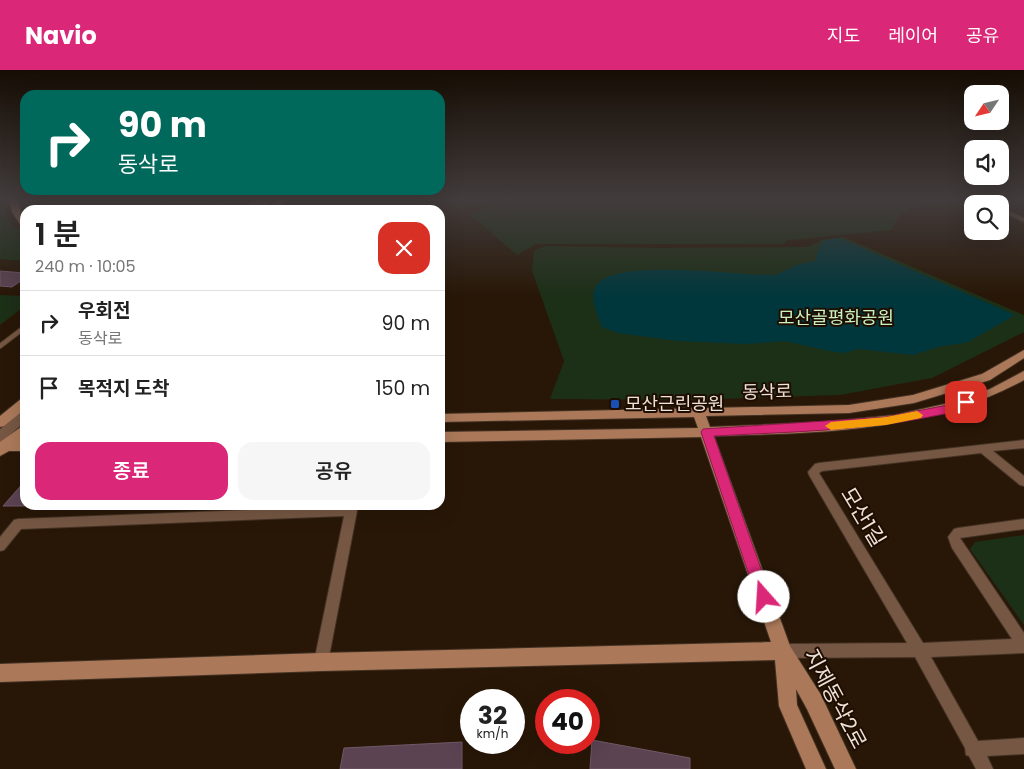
<!DOCTYPE html>
<html lang="ko">
<head>
<meta charset="utf-8">
<style>
  :root { --surface:#fff; --page:#f6f6f6; --text:#222; --muted:#767676; --line:#e0e0e0; --accent:#db2777 }
  body { margin:0; font-family:Poppins,"Noto Sans KR",sans-serif; background:var(--page); color:var(--text); height:100vh; display:flex; flex-direction:column; font-size:19px; white-space:nowrap }
  * { box-sizing:border-box; margin:0 }
  p { font-size:16px; color:var(--muted) }
  .icon { flex:none; width:28px; height:28px; fill:none; stroke:currentColor; stroke-width:2; stroke-linecap:round; stroke-linejoin:round }
  .map { position:relative; flex:1; overflow:hidden }
  .sheet { position:absolute; left:20px; top:135px; width:425px; height:305px; display:flex; flex-direction:column; background:var(--surface); border-radius:15px; box-shadow:0 5px 20px #0002 }
  .sheet>* { flex:none }
  .guide { position:absolute; left:20px; top:20px; width:425px; height:105px; border-radius:15px; box-shadow:0 5px 20px #0002; background:#00695c; color:#fff; overflow:hidden }
  .needle { width:32px; rotate:235deg }
  .controls { position:absolute; left:964px; top:15px; display:grid; gap:10px }
  .controls a { display:grid; place-items:center; width:45px; height:45px; border-radius:10px; background:var(--surface); box-shadow:0 5px 20px #0002; font-size:25px }
  .speed { position:absolute; left:460px; top:619px; display:flex; gap:10px; font-size:25px; font-weight:700; text-align:center }
  .speed>* { display:grid; place-content:center; width:65px; height:65px; border-radius:50%; background:var(--surface); box-shadow:0 5px 20px #0002; line-height:1 }
  .speed small { font-size:12px; font-weight:400 }
  .speed .limit { border:8px solid #d22; background:#fff; color:#111 }
  .pin { position:absolute; display:grid; place-items:center; width:42px; height:42px; color:#fff; margin:-21px; border-radius:10px; box-shadow:0 2px 8px #0006 }
  .me { position:absolute; width:55px; margin:-28px; rotate:341deg; stroke-linejoin:round; filter:drop-shadow(0 0 4px #0008) }
  .turn { display:flex; align-items:center; gap:18px; height:105px; padding:0 15px; font-size:22px }
  .turn .icon { width:65px; height:65px; stroke-width:2.5 }
  .turn b { display:block; font-size:35px; line-height:42px }
  .round { display:grid; place-items:center; flex:none; width:52px; height:52px; border-radius:15px; background:var(--page) }
  .head { display:flex; align-items:center; justify-content:space-between; height:85px; padding:0 15px }
  h1 { font-size:30px; font-weight:600; line-height:38px }
  .cta { display:flex; gap:10px; margin-top:auto; padding:10px 15px }
  .cta a { flex:1; height:58px; border-radius:15px; background:var(--accent); color:#fff; font-size:20px; font-weight:600; line-height:58px; text-align:center }
  .cta a+a { background:var(--page); color:var(--text) }
  ul { padding:0; list-style:none }
  li { display:flex; align-items:center; gap:15px; height:65px; padding:0 15px; border-top:1px solid var(--line) }
  li div { flex:1 }
  li b { display:block; font-size:19px }
  li em { font-style:normal }
  header { display:flex; align-items:center; gap:30px; box-sizing:border-box; height:70px; padding:0 25px; background:var(--accent); color:#fff }
  header strong { font-size:24px }
  nav { display:flex; gap:28px; margin-inline-start:auto; font-size:18px }
  .map>svg:first-child { display:block }
  .green { fill:#1c2f17 }
  .water { fill:#00373c }
  .building { fill:#5b4352; stroke:#705867 }
  .lines { fill:none; stroke-linecap:round; stroke-linejoin:round }
  .lane-far2-casing { stroke:#443324; stroke-width:4.5 }
  .lane-far1-casing { stroke:#443324; stroke-width:6 }
  .lane-casing { stroke:#443324; stroke-width:8 }
  .street-casing { stroke:#443324; stroke-width:2 }
  .secondary-casing { stroke:#443324; stroke-width:2 }
  .path { stroke:#766659; stroke-width:2; stroke-dasharray:2.5 2.5; stroke-linecap:butt }
  .lane-far2 { stroke:#765744; stroke-width:3 }
  .lane-far1 { stroke:#765744; stroke-width:4.5 }
  .lane { stroke:#765744; stroke-width:5.5 }
  .street { fill:#765744; fill-rule:evenodd }
  .secondary { fill:#ab795a; fill-rule:evenodd }
  .route { fill:#db2777; stroke:#8e194d }
  .slow { fill:#f59e0b }
  .transit-dot { fill:#1a4fb4; stroke:#1e0d01; stroke-width:2 }
  .labels { text-anchor:middle; stroke-width:4; stroke-linejoin:round; paint-order:stroke }
  .park-label { font-size:18px; fill:#c8f1bd; stroke:#1e0d01 }
  .street-label { font-size:18px; fill:#eee1d7; stroke:#1e0d01 }
  .poi-label { font-size:18px; fill:#eee1d7; stroke:#1e0d01; text-anchor:start }
  .near-street-label { font-size:21px; fill:#eee1d7; stroke:#1e0d01 }
</style>
</head>
<body>
<header>
<strong>Navio</strong>
<nav><a>지도</a><a>레이어</a><a>공유</a></nav>
</header>
<div class="map">
<svg width="1024" height="699" viewBox="0 0 1024 699">
  <rect width="100%" height="100%" fill="#281707"/>
  <path class="green" d="M0,129H2C7,148 5,155 25,162V191L0,189Z
    M508,129H929L899,145L891,160L788,170L783,174H536L517,185L471,145Z
    M843,167L1024,245V262L932,308L840,325L689,330L550,329L564,291L532,201L534,180L547,176L659,178L808,177L822,170Z
    M0,225L25,226V236L0,255Z
    M1024,465V555L970,479L975,472Z"/>
  <path class="water" d="M839,168L1015,245L968,272L938,277L913,285L859,279L843,283L829,281L785,271L748,274L678,271L618,263L602,257C598,245 589,228 596,216C614,187 739,206 772,205C780,205 789,198 797,195C803,193 809,192 815,191L820,176L824,170Z"/>
  <path class="building" d="M0,201L25,203V208L12,217L0,216Z
    M25,411V436H3Z
    M592,670L690,688V699H590Z
    M462,672V699H340L344,678Z"/>
  <g class="lines">
    <defs>
      <path id="lane-far2" d="M253,140L268,129
        M259,140L273,129"/>
      <path id="lane-far1" d="M0,276L25,257
        M20,346L25,341"/>
      <path id="lane" d="M0,363L21,344
        M0,370L25,348"/>
      <path id="street" d="M977,129H985L993,134H985Z
        M1000,137L1024,148V152L1000,141Z
        M1024,370V378L993,381L1024,406V416L1020,415L981,383L822,401L819,403L923,573L1012,569L952,478L948,467L954,459L958,458L1024,449V459L960,468L1024,563V583L931,587L978,671L1024,668V684L987,686L993,699H976L969,686L966,685L965,678L915,587L783,588L778,586L776,581L778,576L783,574L907,573L809,405L808,402L815,394L819,393Z
        M351,436L355,438L357,441L328,592L326,597L321,599L316,597L314,592L344,446L21,459L4,480L0,481V467L14,450L18,449Z"/>
      <path id="secondary" d="M9,129H17C19,139 25,147 25,157H22L12,142Z
        M255,129H264L252,140H243Z
        M278,129H287L276,140H267Z
        M1024,280V288L990,310L914,333L849,343L706,346L710,357L825,352L895,345L958,331L990,319L1024,301V310C929,362 819,363 714,366L790,576L821,625L856,699H835L807,639L796,619L797,635L826,699H806L779,636L775,590L321,601L0,612V594L321,583L771,572L701,367L440,372V362L698,358L694,347L440,352V344L849,335L913,325L982,304Z
        M25,328V339L4,356L0,357V346L21,329Z
        M25,354V366L20,371H25V381H9L0,386V372Z"/>
    </defs>
    <use href="#lane-far2" class="lane-far2-casing"/>
    <use href="#lane-far1" class="lane-far1-casing"/>
    <use href="#lane" class="lane-casing"/>
    <use href="#street" class="street-casing"/>
    <use href="#secondary" class="secondary-casing"/>
    <path class="path" d="M53,129L65,140
      M154,129L221,134L214,140
      M25,133L43,129
      M118,133L122,129
      M221,134L227,129
      M179,136L188,129
      M137,140L150,129"/>
    <use href="#lane-far2" class="lane-far2"/>
    <use href="#lane-far1" class="lane-far1"/>
    <use href="#lane" class="lane"/>
    <use href="#street" class="street"/>
    <use href="#secondary" class="secondary"/>
  </g>
  <linearGradient id="sky" x2="0" y2="1"><stop stop-color="#160d04"/><stop offset="0.57" stop-color="#423c3c"/><stop offset="1" stop-color="#423c3c" stop-opacity="0"/></linearGradient>
  <rect width="1024" height="227" fill="url(#sky)"/>
  <path class="route" d="M966,328L970,329L972,332C963,343 941,344 929,347C858,361 786,362 714,366L771,527L769,532L764,534L758,532L701,362L703,359L886,347L948,335Z"/>
  <path class="slow" d="M917,341L923,345L921,348L886,355L831,360L825,356L831,352L886,347Z"/>
  <rect class="transit-dot" x="610" y="329" width="10" height="10" rx="2.5"/>
  <g class="labels">
    <g class="park-label">
      <text x="836" y="254">모산골평화공원</text>
    </g>
    <g class="street-label">
      <text transform="translate(767 322) rotate(-1)" y="6">동삭로</text>
    </g>
    <g class="poi-label">
      <text x="625" y="340">모산근린공원</text>
    </g>
    <g class="near-street-label">
      <text transform="translate(863 447) rotate(59)" y="7">모산1길</text>
      <text transform="translate(835 629) rotate(62)" y="7">지제동삭2로</text>
    </g>
  </g>
</svg>
<div class="controls">
<a><svg class="needle" viewBox="-14 -14 28 28"><path d="M0-13l5 13h-10z" fill="#e53935"/><path d="M0 13l5-13h-10z" fill="#767676"/></svg></a>
<a><svg class="icon" aria-label="sound" viewBox="0 0 24 24"><path d="M4 9h4l5-4v14l-5-4H4zM17 9q2 3 0 6"/></svg></a>
<a><svg class="icon" aria-label="search" viewBox="0 0 24 24"><circle cx="10" cy="10" r="6"/><path d="M15 15l6 6"/></svg></a>
</div>
<div class="speed"><div>32<small>km/h</small></div><div class="limit">40</div></div>
<div class="pin" style="left:966px;top:332px;background:#d93025"><svg class="icon" aria-label="arrive" viewBox="0 0 24 24"><path d="M6 21V4h12l-3 4 3 4H6"/></svg></div>
<svg class="me" style="left:764px;top:527px" viewBox="-20 -20 40 40"><circle r="19" fill="#fff"/><path d="M0-13L10 11 0 6-10 11z" fill="#db2777"/></svg>
<div class="guide">
<div class="turn"><svg class="icon" aria-label="right" viewBox="0 0 24 24"><path d="M7 20v-9h11M14 6l5 5-5 5"/></svg><div><b>90 m</b>동삭로</div></div>
</div>
<section class="sheet">
<div class="head"><div><h1>1 분</h1><p>240 m · 10:05</p></div><a class="round" style="background:#d93025;color:#fff"><svg class="icon" aria-label="close" viewBox="0 0 24 24"><path d="M6 6l12 12M18 6L6 18"/></svg></a></div>
<ul>
<li><svg class="icon" aria-label="right" viewBox="0 0 24 24"><path d="M7 20v-9h11M14 6l5 5-5 5"/></svg><div><b>우회전</b><p>동삭로</p></div><em>90 m</em></li>
<li><svg class="icon" aria-label="arrive" viewBox="0 0 24 24"><path d="M6 21V4h12l-3 4 3 4H6"/></svg><div><b>목적지 도착</b></div><em>150 m</em></li>
</ul>
<div class="cta"><a>종료</a><a>공유</a></div>
</section>
</div>
</body>
</html>
